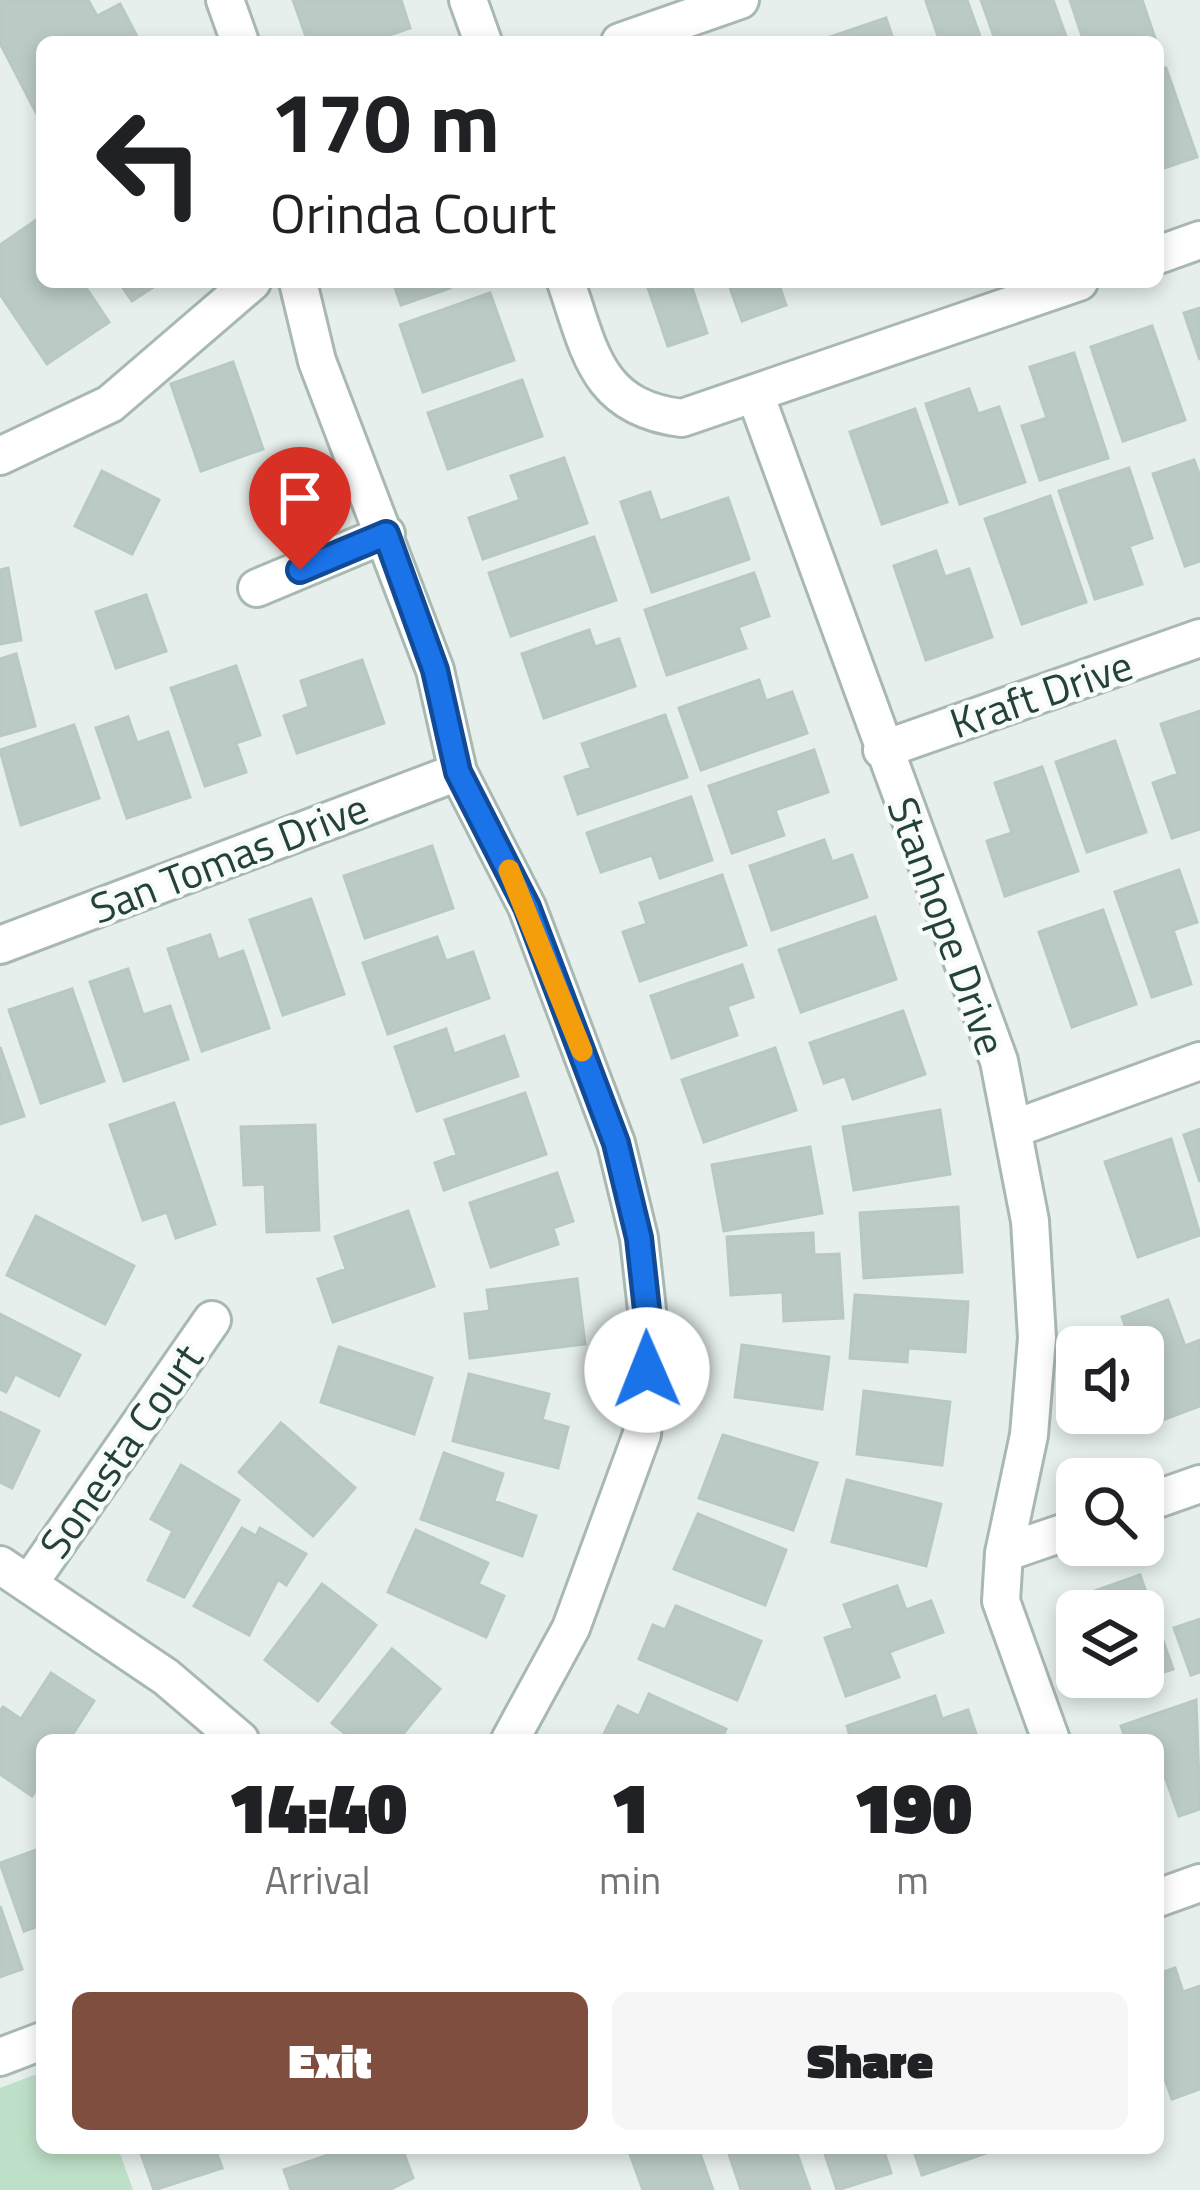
<!DOCTYPE html>
<html lang="en">
<head>
<meta charset="utf-8">
<style>
  :root { --surface:#fff; --page:#f6f6f6; --text:#202124; --muted:#757577; --accent:#7f4e3f }
  body { margin:0; font-family:"Titillium Web",sans-serif; background:var(--page); color:var(--text); height:100vh; display:flex; flex-direction:column; font-size:45px; white-space:nowrap }
  * { box-sizing:border-box; margin:0 }
  p { font-size:39px; color:var(--muted) }
  .icon { flex:none; width:66px; height:66px; fill:none; stroke:currentColor; stroke-width:2; stroke-linecap:round; stroke-linejoin:round }
  .map { position:relative; flex:1; overflow:hidden }
  .details { position:absolute; left:36px; top:1734px; width:1128px; height:420px; display:flex; flex-direction:column; background:var(--surface); border-radius:18px; box-shadow:0 6px 18px #0003 }
  .details>* { flex:none }
  .guide { position:absolute; left:36px; top:36px; width:1128px; height:252px; border-radius:18px; box-shadow:0 6px 18px #0003; background:#fff; color:var(--text); overflow:hidden }
  .buttons { position:absolute; left:1056px; top:1326px; display:grid; gap:24px }
  .buttons a { display:grid; place-items:center; width:108px; height:108px; border-radius:18px; background:var(--surface); box-shadow:0 6px 18px #0003; font-size:60px }
  .pin { position:absolute; display:grid; place-items:center; width:102px; height:102px; color:#fff; margin:-123px -51px; border-radius:50% 50% 50% 0; rotate:-45deg; box-shadow:0 0 12px #0007 }
  .pin .icon { rotate:45deg }
  .me { position:absolute; width:132px; margin:-66px; rotate:359deg; stroke-linejoin:round; filter:drop-shadow(0 0 9px #0008) }
  .turn { display:flex; align-items:center; gap:42px; height:252px; padding:0 36px; font-size:54px }
  .turn .icon { width:156px; height:156px; stroke-width:2.5 }
  .turn b { display:block; font-size:84px; line-height:102px }
  .eta { display:flex; justify-content:space-evenly; align-items:center; height:204px; text-align:center }
  .eta b { font-size:72px; font-weight:800; line-height:84px }
  .button { display:flex; gap:24px; margin-top:auto; padding:24px 36px }
  .button a { flex:1; height:138px; border-radius:18px; background:var(--accent); color:#fff; font-size:48px; font-weight:800; line-height:138px; text-align:center }
  .button a+a { background:var(--page); color:var(--text) }
  .map>svg:first-child { display:block }
  .green { fill:#bfe0c8 }
  .building { fill:#bbcac4; stroke:#b8c9c2; stroke-width:3 }
  .lines { fill:none; stroke-linecap:round; stroke-linejoin:round }
  .street-casing { stroke:#a8b8b2; stroke-width:42 }
  .street { stroke:#fff; stroke-width:36 }
  .route-casing { stroke:#114b97; stroke-width:30 }
  .route { stroke:#1a73e8; stroke-width:21 }
  .slow { stroke:#f59e0b; stroke-width:21 }
  .labels { text-anchor:middle; stroke-width:9; stroke-linejoin:round; paint-order:stroke }
  .street-label { font-size:42px; fill:#24423a; stroke:#f7fbf9 }
</style>
</head>
<body>
<div class="map">
<svg width="1200" height="2190" viewBox="0 0 1200 2190">
  <rect width="100%" height="100%" fill="#e6efeb"/>
  <path class="green" d="M42,2072V2148H118L133,2190H0V2088Z"/>
  <path class="building" d="M0,0H88L97,16L120,4L140,42H42V124L0,43Z
    M293,0H401L410,28L369,42H308Z
    M967,0L982,42H940L926,1Z
    M981,0H1053L1068,42H996Z
    M1070,0H1142L1156,41L1084,42Z
    M886,18L894,42H821V40Z
    M1166,68L1197,157L1158,170V71Z
    M42,216V282H82L109,322L47,364L0,294V245Z
    M119,282H161L132,301Z
    M393,282H449L450,288L401,305Z
    M646,282H699L691,285L707,333L668,346Z
    M728,282H778L786,305L742,321Z
    M490,293L514,360L423,392L400,325Z
    M1200,308V360L1184,313Z
    M1152,326L1185,420L1123,441L1091,347Z
    M1074,353L1108,458L1040,480L1022,426L1047,418L1030,367Z
    M233,362L263,449L201,471L171,384Z
    M522,380L542,436L448,469L428,413Z
    M969,389L978,414L999,407L1025,482L960,504L926,404Z
    M915,409L947,502L882,524L850,432Z
    M564,458L587,523L483,559L469,518L520,500L511,476Z
    M1194,460L1200,476V561L1185,566L1153,474Z
    M1129,468L1152,538L1129,546L1142,584L1095,599L1059,491Z
    M102,471L159,500L132,554L75,526Z
    M650,492L660,521L728,498L749,559L652,592L621,502Z
    M1050,496L1086,602L1022,624L985,519Z
    M594,537L616,600L511,636L489,573Z
    M936,551L945,577L969,569L992,637L926,660L894,566Z
    M8,568L21,640L0,644V570Z
    M754,573L769,616L738,627L746,648L667,675L645,610Z
    M146,595L166,651L116,668L96,612Z
    M589,630L595,647L619,639L635,686L544,718L522,654Z
    M16,654L35,726L0,736V659Z
    M362,660L384,723L297,753L284,716L309,707L301,681Z
    M236,666L260,735L236,743L246,772L205,786L171,688Z
    M759,680L766,701L792,692L807,733L701,770L679,708Z
    M1200,711V829L1172,838L1153,783L1178,774L1161,724Z
    M665,715L687,777L578,814L565,777L591,768L582,744Z
    M128,717L137,743L168,732L190,797L127,818L96,728Z
    M74,725L99,798L21,825L0,750Z
    M1115,741L1146,832L1087,852L1056,762Z
    M814,750L828,792L775,810L784,835L732,853L709,786Z
    M1042,767L1078,871L1005,896L987,841L1012,833L995,783Z
    M691,797L712,860L660,878L652,855L601,872L587,833Z
    M824,840L832,862L852,855L867,897L772,930L750,866Z
    M432,846L453,908L365,938L344,876Z
    M1179,870L1197,922L1173,930L1191,984L1152,997L1115,892Z
    M722,875L746,945L640,981L623,932L647,924L640,903Z
    M311,899L344,994L283,1015L250,920Z
    M1103,910L1136,1004L1072,1027L1039,932Z
    M875,917L896,979L801,1012L779,950Z
    M210,935L218,960L243,951L269,1028L202,1051L168,949Z
    M437,937L446,961L473,952L489,998L388,1034L363,963Z
    M742,965L753,997L727,1006L737,1035L672,1058L651,996Z
    M128,969L143,1015L170,1006L188,1059L124,1081L90,982Z
    M72,989L104,1081L41,1103L9,1010Z
    M903,1011L925,1074L853,1099L845,1076L824,1083L810,1043Z
    M446,1029L454,1054L504,1036L518,1076L417,1111L395,1047Z
    M0,1047L24,1116L0,1124Z
    M775,1048L796,1110L704,1142L682,1080Z
    M525,1093L546,1154L444,1190L435,1163L457,1155L445,1120Z
    M174,1103L215,1224L176,1238L167,1212L143,1220L110,1125Z
    M940,1110L950,1174L854,1190L843,1127Z
    M315,1125L319,1230L267,1232L265,1184L244,1185L241,1127Z
    M1200,1129V1182L1184,1135Z
    M1171,1139L1200,1235L1138,1257L1105,1162Z
    M810,1147L822,1213L724,1231L712,1165Z
    M557,1173L573,1221L553,1228L558,1244L491,1267L470,1203Z
    M958,1207L962,1272L864,1278L860,1213Z
    M408,1211L434,1286L333,1322L318,1279L346,1269L335,1237Z
    M36,1216L134,1266L105,1324L7,1275Z
    M813,1233L814,1255L839,1254L843,1318L784,1321L783,1292L731,1295L727,1237Z
    M577,1279L585,1344L470,1358L465,1314L490,1311L487,1290Z
    M855,1295L968,1302L965,1352L908,1348L907,1362L850,1358Z
    M1168,1300L1185,1346L1200,1340V1406L1160,1421L1143,1375V1347H1133L1122,1317Z
    M0,1314L80,1355L59,1396L15,1374L6,1392L0,1389Z
    M742,1345L829,1357L822,1409L735,1397Z
    M339,1347L432,1378L414,1434L321,1402Z
    M469,1374L549,1394L542,1420L568,1427L558,1468L453,1441Z
    M864,1391L950,1402L942,1465L857,1454Z
    M0,1412L39,1431L12,1488L0,1482Z
    M281,1423L355,1488L313,1536L239,1472Z
    M723,1435L817,1463L793,1530L699,1498Z
    M444,1453L503,1474L494,1501L536,1516L522,1556L421,1519Z
    M181,1465L239,1500L184,1597L148,1580L173,1531L151,1519Z
    M847,1480L941,1504L926,1566L832,1542Z
    M698,1514L786,1550L765,1605L674,1569Z
    M242,1528L256,1536L260,1528L306,1554L286,1585L278,1579L249,1635L194,1606Z
    M416,1530L488,1563L478,1584L504,1596L486,1637L388,1592Z
    M1140,1575L1173,1669L1110,1690L1105,1677H1143V1611H1083L1078,1597Z
    M322,1584L376,1625L318,1701L265,1660Z
    M897,1586L906,1610L931,1601L943,1632L889,1652L899,1677L846,1696L825,1638L853,1628L844,1605Z
    M676,1606L761,1641L737,1700L639,1659L653,1625L665,1630Z
    M1200,1619V1672L1191,1675L1174,1628Z
    M392,1649L440,1689L398,1740H353L332,1723Z
    M51,1673L94,1701L69,1740H42V1781L32,1796L0,1774V1711L3,1707L21,1719Z
    M649,1694L726,1729L721,1740H601L618,1706L639,1716Z
    M935,1696L942,1719L968,1710L978,1740H851L847,1726Z
    M1196,1700L1200,1809L1179,1816L1163,1771L1158,1773V1740H1126L1121,1726Z
    M42,1848V1925L24,1931L0,1863Z
    M0,1906L22,1969L0,1977Z
    M1175,1968L1183,1992L1200,1986V2089L1172,2099L1158,2059V1974Z
    M139,2148H215L222,2168L154,2190Z
    M349,2148H402L413,2178L389,2190H291L284,2170Z
    M647,2148H698L713,2190H643L630,2154Z
    M727,2148H795L810,2190H741Z
    M823,2148H883L891,2173L837,2190Z
    M913,2148H984L986,2153L922,2175Z"/>
  <g class="lines">
    <defs>
      <path id="street" d="M225,0L240,42
        M468,0L483,42
        M620,42L740,0
        M1158,255L1200,240
        M298,282L317,361L435,670L458,772L527,907L616,1143L639,1238L650,1337L642,1434L571,1628L510,1740
        M566,282C590,352 597,408 682,418L1079,282
        M755,394L999,1061L1030,1221L1037,1338L1029,1435L1004,1553L1001,1601L1051,1740
        M0,456L110,404L252,282
        M257,588L386,534
        M882,750L1200,638
        M0,945L458,772
        M1013,1129L1200,1061
        M1143,1504L1200,1484
        M1004,1553L1077,1528
        M0,1565L166,1677L240,1740
        M30,1582L212,1320
        M1158,1898L1200,1883
        M0,2057L42,2041"/>
    </defs>
    <use href="#street" class="street-casing"/>
    <use href="#street" class="street"/>
  </g>
  <g class="lines">
    <defs>
      <path id="route" d="M300,570L386,534L435,670L458,772L527,907L616,1143L639,1238L650,1337L647,1370"/>
    </defs>
    <use href="#route" class="route-casing"/>
    <use href="#route" class="route"/>
    <path class="slow" d="M509,870L582,1051"/>
  </g>
  <g class="labels">
    <g class="street-label">
      <text transform="translate(1041 694) rotate(-19)" y="15">Kraft Drive</text>
      <text transform="translate(229 858) rotate(-21)" y="15">San Tomas Drive</text>
      <text transform="translate(947 926) rotate(70)" y="15">Stanhope Drive</text>
      <text transform="translate(121 1451) rotate(-55)" y="15">Sonesta Court</text>
    </g>
  </g>
</svg>
<div class="buttons">
<a><svg class="icon" aria-label="sound" viewBox="0 0 24 24"><path d="M4 9h4l5-4v14l-5-4H4zM17 9q2 3 0 6"/></svg></a>
<a><svg class="icon" aria-label="search" viewBox="0 0 24 24"><circle cx="10" cy="10" r="6"/><path d="M15 15l6 6"/></svg></a>
<a><svg class="icon" aria-label="layers" viewBox="0 0 24 24"><path d="M12 4l9 5-9 5-9-5zM3 14l9 5 9-5"/></svg></a>
</div>
<div class="pin" style="left:300px;top:570px;background:#d93025"><svg class="icon" aria-label="arrive" viewBox="0 0 24 24"><path d="M6 21V4h12l-3 4 3 4H6"/></svg></div>
<svg class="me" style="left:647px;top:1370px" viewBox="-20 -20 40 40"><circle r="19" fill="#fff"/><path d="M0-13L10 11 0 6-10 11z" fill="#1a73e8"/></svg>
<div class="guide">
<div class="turn"><svg class="icon" aria-label="left" viewBox="0 0 24 24"><path d="M17 20v-9H6M10 6l-5 5 5 5"/></svg><div><b>170 m</b>Orinda Court</div></div>
</div>
<section class="details">
<div class="eta">
<div><b>14:40</b><p>Arrival</p></div>
<div><b>1</b><p>min</p></div>
<div><b>190</b><p>m</p></div>
</div>
<div class="button"><a>Exit</a><a>Share</a></div>
</section>
</div>
</body>
</html>
